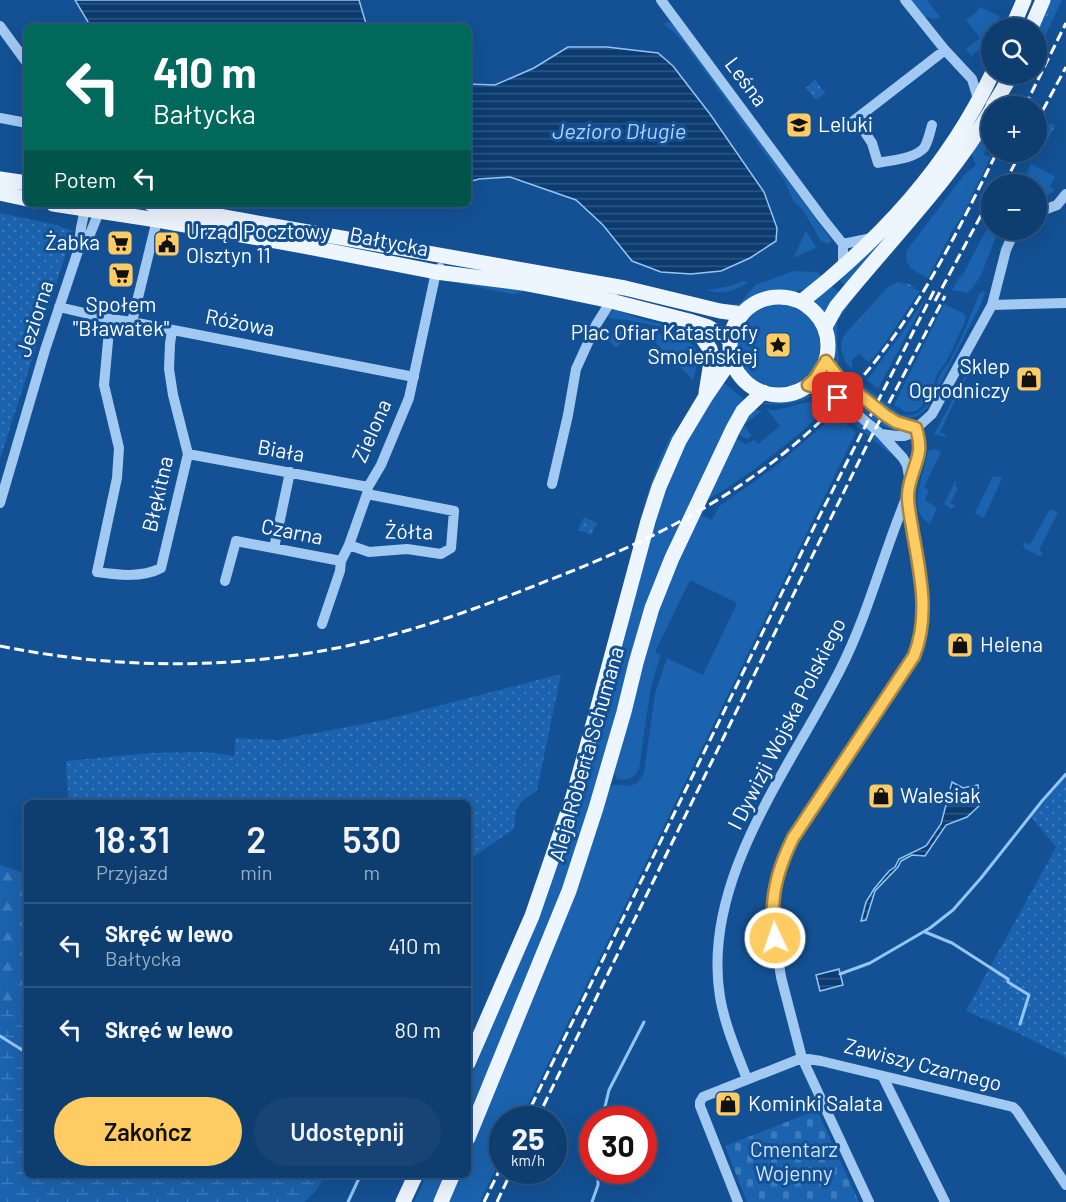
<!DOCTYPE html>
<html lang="pl">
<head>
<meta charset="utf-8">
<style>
  :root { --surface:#0e3d6f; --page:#174474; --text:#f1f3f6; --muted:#9baec3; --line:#2e5682; --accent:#ffcc63 }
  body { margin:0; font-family:Barlow,sans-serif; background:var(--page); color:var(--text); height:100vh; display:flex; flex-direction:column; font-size:22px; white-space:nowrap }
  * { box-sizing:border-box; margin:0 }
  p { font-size:20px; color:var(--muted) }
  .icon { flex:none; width:33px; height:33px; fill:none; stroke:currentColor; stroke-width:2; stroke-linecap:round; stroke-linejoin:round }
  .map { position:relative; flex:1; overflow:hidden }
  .panel { position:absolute; left:24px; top:800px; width:447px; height:378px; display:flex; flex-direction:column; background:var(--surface); border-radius:9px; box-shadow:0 6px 24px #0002,0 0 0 2px var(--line) }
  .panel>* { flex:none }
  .hud { position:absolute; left:24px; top:24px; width:447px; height:183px; border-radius:9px; box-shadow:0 6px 24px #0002,0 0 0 2px var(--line); background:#00695c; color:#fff; overflow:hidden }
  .fabs { position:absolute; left:981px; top:18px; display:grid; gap:12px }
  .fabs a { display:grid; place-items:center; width:66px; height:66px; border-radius:50%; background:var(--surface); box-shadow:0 6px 24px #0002,0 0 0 2px var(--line); font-size:30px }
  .speed { position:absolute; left:489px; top:1106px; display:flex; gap:12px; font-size:30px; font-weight:700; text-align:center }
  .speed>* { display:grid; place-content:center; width:78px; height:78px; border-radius:50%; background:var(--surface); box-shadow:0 6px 24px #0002,0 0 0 2px var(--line); line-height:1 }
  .speed small { font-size:15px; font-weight:400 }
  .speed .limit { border:9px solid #d22; background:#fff; color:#111 }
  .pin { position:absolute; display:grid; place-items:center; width:51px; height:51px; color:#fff; margin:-26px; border-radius:12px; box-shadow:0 3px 9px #0006 }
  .me { position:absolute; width:66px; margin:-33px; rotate:357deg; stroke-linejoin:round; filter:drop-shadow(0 0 4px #0008) }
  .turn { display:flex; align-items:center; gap:21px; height:126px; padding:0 30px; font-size:27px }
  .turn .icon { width:78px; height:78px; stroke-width:2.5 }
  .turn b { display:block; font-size:42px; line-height:51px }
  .then { display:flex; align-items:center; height:57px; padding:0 30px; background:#0003; gap:12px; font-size:22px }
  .eta { display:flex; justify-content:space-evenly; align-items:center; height:102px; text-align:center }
  .eta b { font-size:36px; font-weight:600; line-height:42px }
  .cta { display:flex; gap:12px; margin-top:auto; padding:12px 30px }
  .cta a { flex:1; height:69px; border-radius:36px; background:var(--accent); color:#111; font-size:24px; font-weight:600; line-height:69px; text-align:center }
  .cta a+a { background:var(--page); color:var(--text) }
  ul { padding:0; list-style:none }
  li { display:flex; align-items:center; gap:18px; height:84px; padding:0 30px; border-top:2px solid var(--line) }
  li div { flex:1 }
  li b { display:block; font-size:22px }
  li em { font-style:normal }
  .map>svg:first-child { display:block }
  .grass { fill:#1b63ae }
  .forest { fill:url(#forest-firs) }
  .wetland { fill:url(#wetland-marsh) }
  .cemetery { fill:url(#cemetery-stones) }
  .park { fill:url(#park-dots) }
  .water { fill:url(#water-rules); stroke:#94c5f5; stroke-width:1.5 }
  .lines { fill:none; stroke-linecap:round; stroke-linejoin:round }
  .stream { stroke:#94c5f5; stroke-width:3 }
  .minor { stroke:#a2c9f2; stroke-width:10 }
  .major { stroke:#edf5ff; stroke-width:15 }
  .rail { stroke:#fff; stroke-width:3; stroke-dasharray:10 4.5; stroke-linecap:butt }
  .route-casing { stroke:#a68540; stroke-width:15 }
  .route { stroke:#ffcc63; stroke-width:10 }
  .labels { text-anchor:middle; stroke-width:6; stroke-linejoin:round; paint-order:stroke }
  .street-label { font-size:21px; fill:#fff; stroke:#135194 }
  .poi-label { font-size:21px; fill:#fff; stroke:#135194; text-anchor:start }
  .park-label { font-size:21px; fill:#cae3fd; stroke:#135194 }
  .water-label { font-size:22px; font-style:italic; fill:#aed3f9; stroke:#135194 }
</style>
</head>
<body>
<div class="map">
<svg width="1066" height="1202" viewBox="0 0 1066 1202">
  <defs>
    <pattern id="forest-firs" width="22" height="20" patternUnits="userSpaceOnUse" patternTransform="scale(1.5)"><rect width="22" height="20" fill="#1b63ae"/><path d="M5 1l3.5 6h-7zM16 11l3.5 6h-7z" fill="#3d7aba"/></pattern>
    <pattern id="wetland-marsh" width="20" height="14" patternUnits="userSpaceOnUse" patternTransform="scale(1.5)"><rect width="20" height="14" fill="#1b63ae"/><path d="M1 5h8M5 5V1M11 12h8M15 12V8" fill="none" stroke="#3d7aba"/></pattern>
    <pattern id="cemetery-stones" width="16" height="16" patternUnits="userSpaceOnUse" patternTransform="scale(1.5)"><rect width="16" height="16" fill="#1b63ae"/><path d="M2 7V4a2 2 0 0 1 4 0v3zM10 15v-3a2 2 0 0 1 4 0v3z" fill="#3d7aba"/></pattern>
    <pattern id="park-dots" width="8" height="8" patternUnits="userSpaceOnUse" patternTransform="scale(1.5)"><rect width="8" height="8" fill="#1b63ae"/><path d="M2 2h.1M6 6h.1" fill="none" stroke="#3d7aba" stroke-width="1.8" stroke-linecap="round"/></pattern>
    <pattern id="water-rules" width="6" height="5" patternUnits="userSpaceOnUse" patternTransform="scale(1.5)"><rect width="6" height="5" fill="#0c3b70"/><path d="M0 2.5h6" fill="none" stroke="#305885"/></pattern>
  </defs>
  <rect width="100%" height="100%" fill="#135194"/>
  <path class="grass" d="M911,0H927L940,17L935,19L927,17L925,18Z
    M1057,0H1062L1037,53V45Z
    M979,7L1000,16L994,28H992C992,42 981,48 971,56L966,49L980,38L966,20L977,12Z
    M669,22L674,26L832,241L828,244L821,241L803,210L794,202L784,180L684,43L673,31L663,24Z
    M988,127L991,129V139L984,154L989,157L992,152H993L964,213L952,231L928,278C915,271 903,267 907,250L964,175L976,165L971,153Z
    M1031,164L1055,176L1050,187L1055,190L1049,194L1037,199L1036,184H1010L1016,173L1025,177Z
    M991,221L992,230H999L980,277L971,290L967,293L952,290L960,276H962Z
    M896,225L846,286L837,278Z
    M806,231L816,248L793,258Z
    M794,271L818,272L822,277L813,284L805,289L797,291L781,290L765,292L750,299L737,307L730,305L740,303L755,285Z
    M454,280L526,291L513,294L462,284Z
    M745,281L747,283C736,291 719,295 706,290L726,287Z
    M895,284L905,285L920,291L882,347L869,362L859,354L852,360V369L854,371C845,364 839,352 842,340C844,334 850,329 854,324L856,325L891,287Z
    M831,285L840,294L825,314L812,299Z
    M983,291L985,293L981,304L929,406C907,432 887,410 869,394C860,387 851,380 843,373L848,372L900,414C908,416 915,416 922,410C933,401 935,385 941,373C943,369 947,366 949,362C961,341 970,317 979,294Z
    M927,296L878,389L867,380L899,337Z
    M847,303L849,305L837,321V342L839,361L837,365C834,355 830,329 835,320C838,314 843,309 847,303Z
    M944,304L963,313L965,316V322L946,362L938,372L934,384L922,406L916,411L906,412L894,405Z
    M738 346a41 41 0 1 1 82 0a41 41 0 1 1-82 0Z
    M614,309L638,318L687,331L699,342L680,331L628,320L612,319L607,316Z
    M645,332C656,333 694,337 697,351C698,360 696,372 693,380Z
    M968,371L969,372L940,432L946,435L945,437L934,434Z
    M834,381L884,421L904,431C873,431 856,399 830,386Z
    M723,382L746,401L742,404L616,716L568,879L468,1127V1083L506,991L657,511L684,446Z
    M816,394C803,403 777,406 762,404C770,401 778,402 787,401C797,399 806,395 816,394Z
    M825,397C846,406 874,435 891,451L889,453L828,402Z
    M816,400L824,404L828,407C791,443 749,475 704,502L736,439L746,444L755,440L758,444L780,426L766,408L771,410H776Z
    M752,409L762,411L744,425L752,436L747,439L738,434Z
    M835,415L856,432L521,1119H502V1156L480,1202H449L460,1175L468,1174V1154L535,989L609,787C624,779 633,796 644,772L655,694L667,658L703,675L737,603L690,580L655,652L661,655L654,676L650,692L639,769C634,779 626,781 616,779L617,777L614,774L652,632L668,582L699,514L712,520L717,510L719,509L718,507L776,466Z
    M675,427L673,440L648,501H646L639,524C648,489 658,460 675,427Z
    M936,449L941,452L924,487L929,490L925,500L937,508L930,524C924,520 920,516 918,509C915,493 925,467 928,451Z
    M993,476L1002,478L984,518L975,513Z
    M955,482H957L955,486L958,488L950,503L956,506L951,509L944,504Z
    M1050,509L1058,512L1039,550L1043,553L1042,555L1039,556L1026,549L1023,546L1024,542L1030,545Z
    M427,1175H447L436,1202H414Z"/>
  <path class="forest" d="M0,865L27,874V1005L0,1010Z"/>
  <path class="wetland" d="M27,1005V1174L325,1175L316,1191L304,1202H0V1010Z"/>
  <path class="cemetery" d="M817,1110L859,1202H747L725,1146Z"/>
  <path class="park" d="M1050,0H1057L1037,44V32Z
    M815,80L825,93L816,100L806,88Z
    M1050,123L1055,126L1045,145L1039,142Z
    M0,213L53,224L73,231L0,459Z
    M899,282L909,284L915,287L914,288L902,284L893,285L856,326L854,324L889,286Z
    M619,328L627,337L616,348L607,338Z
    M584,517L597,523L591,535L578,530Z
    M561,674L537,790L521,802L516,811L514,829L469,860L468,866V802H68L66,761L150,753L206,752L234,756L236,738L278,740L384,720Z
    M1066,776V1060L1064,1056L1020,1034L966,1011L1056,847L1031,817Z"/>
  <path class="water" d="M75,0H359L367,27H91Z
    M568,47H607L658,53L673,66L710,114L764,192L777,228L776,241L750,258L721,271L691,274L661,272L632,261L603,225L576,200L510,177L479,179L468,182V84L495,85L534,68Z
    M952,782L963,788L978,785L980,805L967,817L946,825L925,856L912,855L901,861L898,867L875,891L866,920L861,921L866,902L874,889L889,871L895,867L899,859L926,846L941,824Z
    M839,969L843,985L820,991L816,975Z"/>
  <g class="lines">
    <path class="stream" d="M925,932L952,943L1008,979V982L1029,995L1020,1024
      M840,974L870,963L930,928L953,910L981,878L1042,801L1066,774
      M0,1036L27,1053
      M602,1119L609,1090L644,1022
      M348,1202L361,1174
      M592,1202L598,1185V1170"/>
    <path class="minor" d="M661,0L823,219L843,244V265
      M905,0L945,50L972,79L979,102
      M0,26L27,63
      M0,118L27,123
      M856,119L872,143L878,163C891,160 914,159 924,148C928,142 930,132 932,125
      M852,122L945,50
      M1036,213L1057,205L1066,194
      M843,244L872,238
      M78,251L88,239L101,207
      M992,305L1066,303
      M59,307L110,319L132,322L414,377
      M110,319L104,385L119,448L117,478L97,572C118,575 142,578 161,568L188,454L173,395L169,369L170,344L172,330
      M132,322L157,220
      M826,361L840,379L885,415L896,422L916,428
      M808,385L834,395L881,434L903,458L907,465L909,477
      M881,434L897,436H904L910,434L932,414L992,305L1006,250L1015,230
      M188,454L368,487
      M552,484L568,415L576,369L596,325L611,301L614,298
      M0,503L45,350L78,251L81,228L86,204
      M349,545L369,552L407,549L441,554L451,548L454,511L367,494
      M274,548L290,472
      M225,581L236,541L341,561
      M322,624L340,571L341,561L349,545L367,494L368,487L381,465L409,398L436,272L440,268
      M883,1077L945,1202
      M747,1079C737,1053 725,1026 720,997C701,880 790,769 840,670C868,615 883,554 907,496
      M738,1202L700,1106V1102L703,1097L802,1058L821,1061L1013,1107L1017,1111L1066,1185
      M869,1202L802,1058L781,977L775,938L773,910L777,880L785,855L793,838L914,656C930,616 920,574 913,533C911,520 908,508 908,496C908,480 917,466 919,451C920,443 918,435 916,428"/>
    <path class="major" d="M1012,28L1024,0
      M1031,28L1043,0
      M993,106L1012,74
      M0,179L27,183
      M0,193L27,199
      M53,204L157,220L298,245L436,272L522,283L558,290L611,301L689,321L708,327L731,340
      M151,204L625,288L720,311L742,314
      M730 346a49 49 0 1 1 98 0a49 49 0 1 1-98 0Z
      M801,302C882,238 948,167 992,74
      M689,321L692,328L699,333L710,349L712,356L706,393
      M825,327L836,307C889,241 949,182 992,109
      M468,1063L532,916L573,797L599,703L648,521L659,487L679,441L706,396L732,358
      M468,1138L569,891L596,808L624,712L636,663L652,608L672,558L733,429L743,411L763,392
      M403,1202L416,1174
      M441,1202L453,1174"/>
    <path class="rail" d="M1025,106L1066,23
      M1036,123L1066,67
      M1004,184L1021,152
      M935,301L992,195
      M0,646C113,669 229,670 342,647C413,632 482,607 549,580C656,539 750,492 832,410C908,334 950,247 997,152
      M525,1119L816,523L934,291
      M537,1119L826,528L869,441L945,296
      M484,1202L502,1165
      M497,1202L512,1170"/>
  </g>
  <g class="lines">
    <defs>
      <path id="route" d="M775,938C774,928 773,919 773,910C773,884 782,860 793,838L914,656C930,616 920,574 913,533C911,520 908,508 908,496C908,480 917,466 919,451C920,443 918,435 916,428L896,422L885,415L840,379L826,361L815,379L808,385L829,392L838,398"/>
    </defs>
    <use href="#route" class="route-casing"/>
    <use href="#route" class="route"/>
  </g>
  <defs>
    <symbol id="school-square" viewBox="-11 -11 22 22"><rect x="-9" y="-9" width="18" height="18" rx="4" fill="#ffcc63" stroke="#135194"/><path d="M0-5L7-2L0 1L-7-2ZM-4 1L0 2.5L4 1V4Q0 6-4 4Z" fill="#111"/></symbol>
    <symbol id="supermarket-square" viewBox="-11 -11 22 22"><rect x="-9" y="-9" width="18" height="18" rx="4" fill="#ffcc63" stroke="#135194"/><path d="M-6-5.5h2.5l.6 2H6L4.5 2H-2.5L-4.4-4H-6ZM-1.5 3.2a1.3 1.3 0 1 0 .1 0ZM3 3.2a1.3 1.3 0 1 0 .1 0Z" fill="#111"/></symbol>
    <symbol id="civic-square" viewBox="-11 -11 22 22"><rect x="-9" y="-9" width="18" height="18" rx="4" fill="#ffcc63" stroke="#135194"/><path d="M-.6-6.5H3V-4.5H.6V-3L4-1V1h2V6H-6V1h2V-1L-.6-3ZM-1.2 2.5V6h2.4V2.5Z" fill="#111"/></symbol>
    <symbol id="sight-square" viewBox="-11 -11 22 22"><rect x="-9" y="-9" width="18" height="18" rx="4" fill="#ffcc63" stroke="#135194"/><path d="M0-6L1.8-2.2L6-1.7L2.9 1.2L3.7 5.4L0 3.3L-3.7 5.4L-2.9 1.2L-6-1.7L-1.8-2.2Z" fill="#111"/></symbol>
    <symbol id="shop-square" viewBox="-11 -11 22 22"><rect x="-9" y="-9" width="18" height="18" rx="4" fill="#ffcc63" stroke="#135194"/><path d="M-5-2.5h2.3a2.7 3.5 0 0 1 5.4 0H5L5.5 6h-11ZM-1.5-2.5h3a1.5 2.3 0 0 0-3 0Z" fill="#111"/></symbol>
  </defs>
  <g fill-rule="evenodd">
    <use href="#school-square" x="784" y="110" width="30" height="30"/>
    <use href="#supermarket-square" x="105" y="228" width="30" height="30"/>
    <use href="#civic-square" x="152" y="229" width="30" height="30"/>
    <use href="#supermarket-square" x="106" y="260" width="30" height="30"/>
    <use href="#sight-square" x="763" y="330" width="30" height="30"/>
    <use href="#shop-square" x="1014" y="364" width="30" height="30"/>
    <use href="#shop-square" x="945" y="630" width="30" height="30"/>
    <use href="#shop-square" x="866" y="781" width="30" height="30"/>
    <use href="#shop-square" x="713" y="1089" width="30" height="30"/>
  </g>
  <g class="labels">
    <g class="street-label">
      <text transform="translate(746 82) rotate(53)" y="7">Leśna</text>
      <text transform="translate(389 242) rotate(11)" y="7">Bałtycka</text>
      <text transform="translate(35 319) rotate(-72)" y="7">Jeziorna</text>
      <text transform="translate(240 323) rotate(11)" y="7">Różowa</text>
      <text transform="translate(372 431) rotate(-66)" y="7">Zielona</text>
      <text transform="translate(281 451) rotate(10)" y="7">Biała</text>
      <text transform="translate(158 494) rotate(-77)" y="7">Błękitna</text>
      <text transform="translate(292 532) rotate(11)" y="7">Czarna</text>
      <text transform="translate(409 532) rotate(1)" y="7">Żółta</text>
      <text transform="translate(787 724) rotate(-63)" y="7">I Dywizji Wojska Polskiego</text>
      <text transform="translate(587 754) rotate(-74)" y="7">Aleja Roberta Schumana</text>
      <text transform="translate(923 1065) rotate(14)" y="7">Zawiszy Czarnego</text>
    </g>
    <g class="poi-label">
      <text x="818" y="132">Leluki</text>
      <text x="186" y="239">Urząd Pocztowy<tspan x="186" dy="24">Olsztyn 11</tspan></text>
      <text x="100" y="250" text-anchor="end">Żabka</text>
      <text x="121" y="312" text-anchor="middle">Społem<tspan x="121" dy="24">"Bławatek"</tspan></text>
      <text x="758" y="340" text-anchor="end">Plac Ofiar Katastrofy<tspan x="758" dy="24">Smoleńskiej</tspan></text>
      <text x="1010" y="374" text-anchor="end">Sklep<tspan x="1010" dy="24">Ogrodniczy</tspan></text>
      <text x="980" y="652">Helena</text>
      <text x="900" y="803">Walesiak</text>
      <text x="748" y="1111">Kominki Salata</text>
    </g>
    <g class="park-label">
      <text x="794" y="1157">Cmentarz<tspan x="794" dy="24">Wojenny</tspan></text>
    </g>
    <g class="water-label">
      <text x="619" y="139">Jezioro Długie</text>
    </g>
  </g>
</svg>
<div class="fabs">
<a><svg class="icon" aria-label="search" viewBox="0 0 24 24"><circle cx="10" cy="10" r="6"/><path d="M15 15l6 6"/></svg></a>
<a>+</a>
<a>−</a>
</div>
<div class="speed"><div>25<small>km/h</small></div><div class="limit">30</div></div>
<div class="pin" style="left:838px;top:398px;background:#d93025"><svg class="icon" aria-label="arrive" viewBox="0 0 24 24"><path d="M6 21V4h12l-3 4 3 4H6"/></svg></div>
<svg class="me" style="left:775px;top:938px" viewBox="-20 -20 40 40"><circle r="17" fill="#ffcc63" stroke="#fff" stroke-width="3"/><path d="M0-11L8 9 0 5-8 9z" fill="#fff"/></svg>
<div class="hud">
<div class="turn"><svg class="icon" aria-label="left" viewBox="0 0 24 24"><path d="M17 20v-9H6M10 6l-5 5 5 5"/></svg><div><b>410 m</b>Bałtycka</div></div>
<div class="then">Potem<svg class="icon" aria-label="left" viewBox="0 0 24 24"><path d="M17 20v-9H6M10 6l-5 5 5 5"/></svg></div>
</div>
<section class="panel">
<div class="eta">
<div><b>18:31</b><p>Przyjazd</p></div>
<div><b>2</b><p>min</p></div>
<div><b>530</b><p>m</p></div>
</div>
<ul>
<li><svg class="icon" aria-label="left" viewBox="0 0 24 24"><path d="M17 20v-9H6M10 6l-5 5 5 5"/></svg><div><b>Skręć w lewo</b><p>Bałtycka</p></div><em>410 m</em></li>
<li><svg class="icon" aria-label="left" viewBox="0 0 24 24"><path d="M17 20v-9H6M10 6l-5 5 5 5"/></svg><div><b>Skręć w lewo</b></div><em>80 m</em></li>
</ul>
<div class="cta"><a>Zakończ</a><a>Udostępnij</a></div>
</section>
</div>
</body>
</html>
